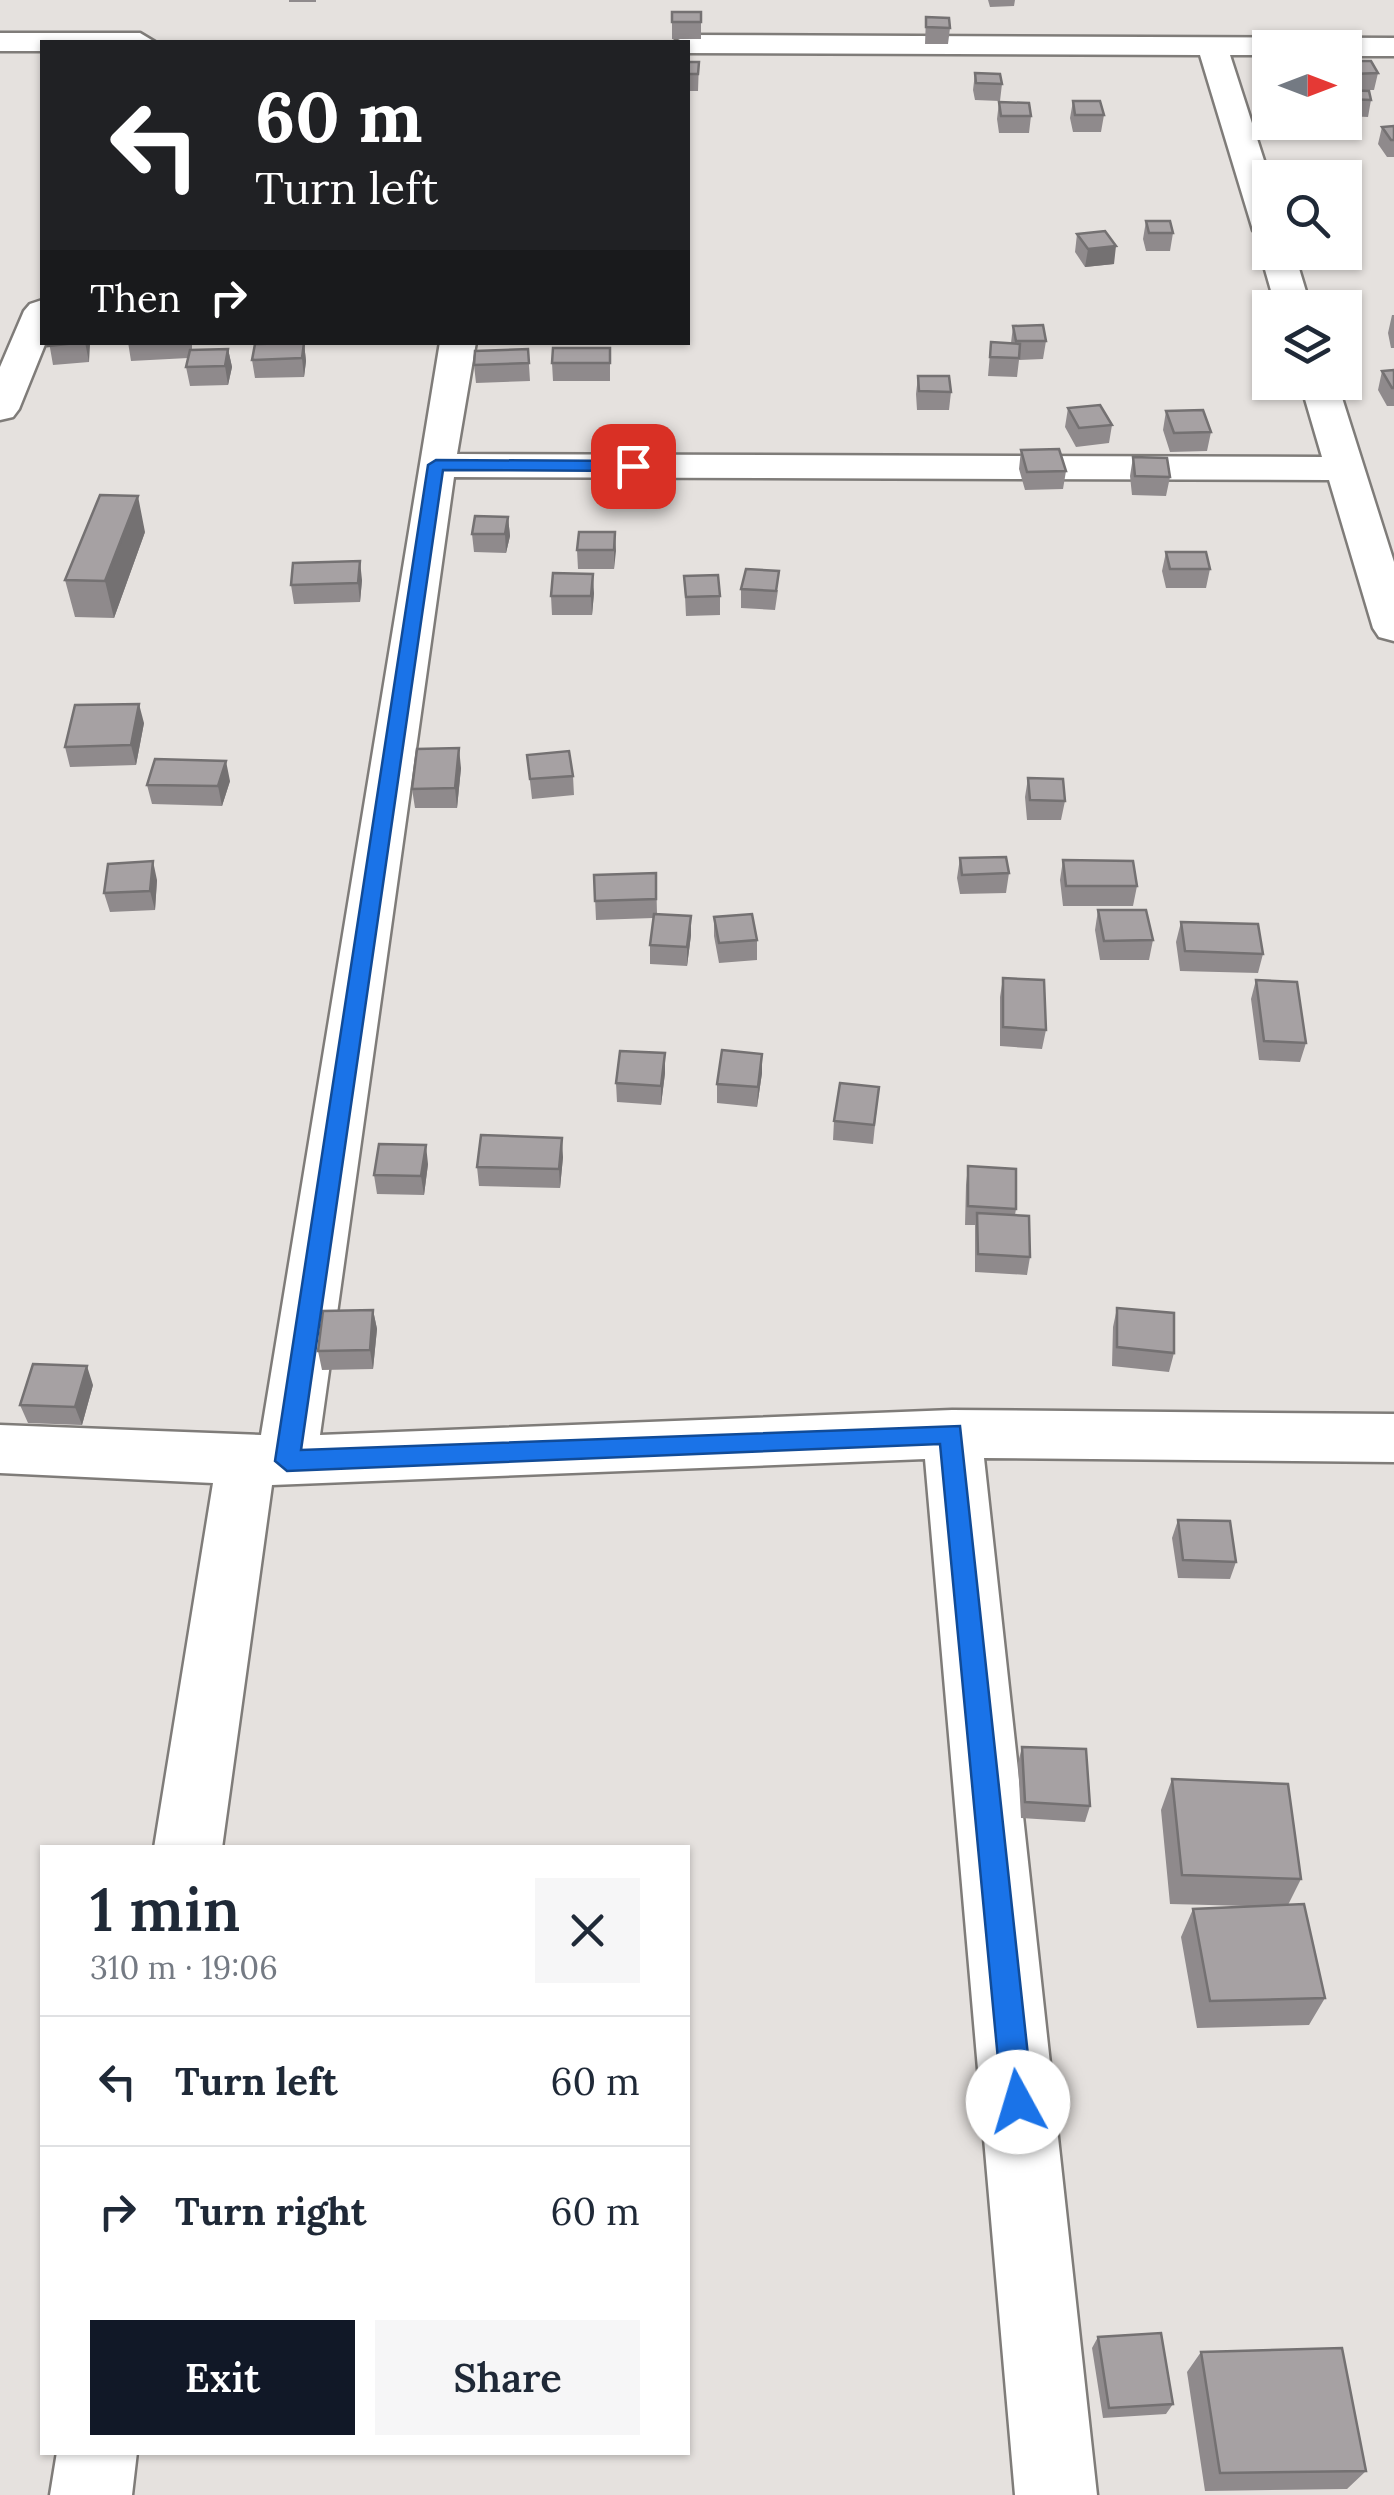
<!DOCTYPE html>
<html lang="en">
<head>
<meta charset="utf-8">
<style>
  :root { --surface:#fff; --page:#f6f6f7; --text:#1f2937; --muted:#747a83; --line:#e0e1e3; --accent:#111827 }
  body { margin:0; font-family:Lora,serif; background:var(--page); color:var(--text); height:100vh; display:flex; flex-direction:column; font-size:38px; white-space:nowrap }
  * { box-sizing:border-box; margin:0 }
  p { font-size:32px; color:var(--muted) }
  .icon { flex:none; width:55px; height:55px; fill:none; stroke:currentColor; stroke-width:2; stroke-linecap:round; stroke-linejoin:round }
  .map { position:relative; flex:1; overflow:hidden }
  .details { position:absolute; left:40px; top:1845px; width:650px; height:610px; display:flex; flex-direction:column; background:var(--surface); border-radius:0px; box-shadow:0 2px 8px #0004 }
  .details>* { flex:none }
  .banner { position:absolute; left:40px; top:40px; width:650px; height:305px; border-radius:0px; box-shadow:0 2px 8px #0004; background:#202124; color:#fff; overflow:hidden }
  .needle { width:65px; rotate:90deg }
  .fabs { position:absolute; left:1252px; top:30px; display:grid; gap:20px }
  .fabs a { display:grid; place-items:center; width:110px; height:110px; border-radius:0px; background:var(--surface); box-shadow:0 2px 8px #0004; font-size:50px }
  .pin { position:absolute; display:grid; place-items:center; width:85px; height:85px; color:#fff; margin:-42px; border-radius:20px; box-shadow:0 5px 15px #0006 }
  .me { position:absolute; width:110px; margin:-55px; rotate:354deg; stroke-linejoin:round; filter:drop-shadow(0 0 8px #0008) }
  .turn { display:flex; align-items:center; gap:35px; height:210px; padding:0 50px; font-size:45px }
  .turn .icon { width:130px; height:130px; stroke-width:2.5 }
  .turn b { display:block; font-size:70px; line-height:85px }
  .then { display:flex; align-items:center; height:95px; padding:0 50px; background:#0003; gap:20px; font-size:38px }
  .round { display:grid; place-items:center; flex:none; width:105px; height:105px; border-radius:0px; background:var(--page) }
  .head { display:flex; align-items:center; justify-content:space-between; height:170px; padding:0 50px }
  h1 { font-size:60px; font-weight:600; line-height:75px }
  .action { display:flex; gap:20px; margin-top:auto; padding:20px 50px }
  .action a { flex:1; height:115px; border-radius:0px; background:var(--accent); color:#fff; font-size:40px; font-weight:600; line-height:115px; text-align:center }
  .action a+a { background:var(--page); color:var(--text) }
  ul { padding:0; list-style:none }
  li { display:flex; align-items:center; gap:30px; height:130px; padding:0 50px; border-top:2px solid var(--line) }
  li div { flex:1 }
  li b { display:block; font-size:38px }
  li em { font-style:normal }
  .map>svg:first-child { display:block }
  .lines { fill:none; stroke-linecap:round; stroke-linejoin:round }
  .minor-casing { stroke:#7f7c79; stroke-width:5 }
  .minor { fill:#fff; fill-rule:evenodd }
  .wall { fill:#8f8a8c }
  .shaded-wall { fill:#747172 }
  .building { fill:#a6a1a3; stroke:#747172; stroke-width:2.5 }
  .route { fill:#1a73e8; stroke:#114b97; stroke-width:2.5 }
</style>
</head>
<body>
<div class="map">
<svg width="1394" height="2495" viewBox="0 0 1394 2495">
  <rect width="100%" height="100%" fill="#e5e1de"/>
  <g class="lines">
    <defs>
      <path id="minor" d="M0,33H140L155,42H42V51H0Z
        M688,35L1394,38V56H1345V48H1270V55H1230L1270,179V240L1258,237L1253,230L1200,55L688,53V42H674Z
        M1270,244V252H1294L1311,308H1276L1260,252Z
        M42,300V342H46L19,409L13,417L0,420V367L24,311L30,304Z
        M440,342H476L457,454L1322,457L1300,382H1337L1394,562V641L1379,637L1373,628L1329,480L454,477L320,1435L952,1410L1394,1414V1462L984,1458L1097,2495H1015L925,1459L272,1485L222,1848H154L213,1483L0,1473V1425L261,1435Z
        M57,2452H137L132,2495H50Z"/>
    </defs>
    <use href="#minor" class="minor-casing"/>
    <use href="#minor" class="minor"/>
  </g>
  <path class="wall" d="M289,0H316V2H289Z
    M988,0H1015L1014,6L990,7Z
    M672,12H701V39H672Z
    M926,17L950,28L948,44H925Z
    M1346,61L1378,73L1374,90H1358L1371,100L1368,117L1345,116V90H1348L1345,84Z
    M688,62H699L698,91H688Z
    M975,73L1002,84L1000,101L975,100L973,90Z
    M1073,101L1104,115L1101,132H1073L1070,118Z
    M999,102L1031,116L1029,133H999L997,119Z
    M1394,126V157H1387L1378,144L1382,127Z
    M1146,221L1173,233L1170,251H1146L1143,239Z
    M1077,234L1114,264L1085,267L1075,252Z
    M1392,315H1394V348H1391L1388,333Z
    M1013,326L1046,341L1043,359L1019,360L1017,377L988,376L991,342L1011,343Z
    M49,342H89V362L53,365Z
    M128,342H192V350L228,349L232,367L228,385L190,386L186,367L188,358L131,361Z
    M304,343L306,361L304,377L255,378L252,360Z
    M610,348V381H553L552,363Z
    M528,349L530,381L476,383L474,365Z
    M1394,370V406H1387L1378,390L1382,371Z
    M918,376L951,392L949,410H917L916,394Z
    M1068,408L1112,425L1109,443L1076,447L1065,427Z
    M1166,411L1211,432L1207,451L1170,452L1163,430Z
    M1021,450L1066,471L1063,489L1025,490L1019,469Z
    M1133,457L1170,477L1166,496L1132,495L1130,476Z
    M508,517L510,536L506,553L474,552L472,534Z
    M145,532L114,618L75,617L65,580Z
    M615,532L614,569H578L577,550Z
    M1166,552L1210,569L1206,588H1166L1162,571Z
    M684,576L720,596V615L686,616Z
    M362,580L360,602L294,604L291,585Z
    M741,589L778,590L775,610L741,608Z
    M594,593L592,615H552L551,596Z
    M144,723L136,765L70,767L65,747Z
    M527,755L573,776L574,795L532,799Z
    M461,768L457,808H415L412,789Z
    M1028,778L1065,801L1061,820H1027L1025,797Z
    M230,781L222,806L152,804L147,785Z
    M960,858L1009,873L1006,893L960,894L957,878Z
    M1063,860L1137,886L1133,906H1063L1060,880Z
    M656,873L657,914L691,935L687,966L650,964V945L653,918L596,920L594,875Z
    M157,880L155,910L110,912L104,893Z
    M1098,910L1153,940L1149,960H1100L1095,930Z
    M714,917L757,940V960L719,963L714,936Z
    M1181,922L1263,954L1258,973L1180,971L1176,942Z
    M1003,978L1046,1030L1042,1049L1000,1046V997Z
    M1256,980L1306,1043L1300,1062L1259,1060L1251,999Z
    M762,1054V1073L757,1107L717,1103V1084Z
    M665,1073L661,1105L617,1102L616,1083Z
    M879,1087L873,1144L833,1140L834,1121Z
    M563,1157L560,1188L479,1186L477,1167Z
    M428,1164L424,1195L377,1194L374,1175Z
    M968,1166L1016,1209L1015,1215L1030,1257L1027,1275L975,1272V1225H965L966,1185Z
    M1117,1308L1174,1353L1169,1372L1112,1366L1113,1327Z
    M373,1310L377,1329L373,1369L322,1370L318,1351Z
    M93,1385L82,1425L28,1423L20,1405Z
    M1178,1520L1236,1562L1230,1579L1178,1578L1172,1538Z
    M1022,1747L1090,1806L1085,1822L1021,1818L1018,1763Z
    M1172,1779L1301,1879L1288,1905L1325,1998L1309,2025L1197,2028L1181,1937L1193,1909L1248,1906L1170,1904L1161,1810Z
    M1098,2337L1173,2404L1166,2414L1103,2418L1092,2348Z
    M1201,2352L1366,2471L1347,2489L1205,2491L1187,2372Z"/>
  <path class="shaded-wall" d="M1116,246L1114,264L1085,267L1088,249Z
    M85,342H89L90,345L89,362Z
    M304,343L306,361L304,377L302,358Z
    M228,349L232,367L228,385L225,366Z
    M138,496L145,532L114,618L105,581Z
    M508,517L510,536L506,553L505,534Z
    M615,532L616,551L614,569V550Z
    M360,561L362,580L360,602L358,583Z
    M593,574L594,593L592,615L591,596Z
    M139,704L144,723L136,765L131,745Z
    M459,748L461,768L457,808L455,788Z
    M226,761L230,781L222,806L218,786Z
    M153,861L157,880L155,910L150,891Z
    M691,916V935L687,966V947Z
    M665,1053V1073L661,1105V1086Z
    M762,1054V1073L757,1107L758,1087Z
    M562,1138L563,1157L560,1188L559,1169Z
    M426,1145L428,1164L424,1195L421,1176Z
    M373,1310L377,1329L373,1369L370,1350Z
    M87,1366L93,1385L82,1425L75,1407Z"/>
  <path class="building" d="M672,12H701V22H672Z
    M926,17L949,18L950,28L926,27Z
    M1346,61H1371L1378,73L1352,74Z
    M688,62H699L698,74H688Z
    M975,73L1000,74L1002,84L976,83Z
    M1345,90L1369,91L1371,100L1345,99Z
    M1073,101H1100L1104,115H1075Z
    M999,102L1029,103L1031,116H1001Z
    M1394,126V140H1391L1382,127Z
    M1146,221H1170L1173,233H1149Z
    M1105,231L1116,246L1088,249L1077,234Z
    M1043,325L1046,341H1016L1013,326Z
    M49,342H85L48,346Z
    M991,342L1020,344L1019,358L990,357Z
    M304,343L302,358L252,360L255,344Z
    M553,348H610V363H552Z
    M228,349L225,366L186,367L190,350Z
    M528,349L529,363L474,365L475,351Z
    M1394,370V388H1392L1382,371Z
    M918,376H949L951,392L919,391Z
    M1100,405L1112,425L1079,428L1068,408Z
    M1203,410L1211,432L1174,433L1166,411Z
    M1059,449L1066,471L1027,472L1021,450Z
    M1133,457L1167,458L1170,477L1135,476Z
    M100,495L138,496L105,581L65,580Z
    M475,516L508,517L505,534H472Z
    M579,532H615L614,550H577Z
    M1166,552H1206L1210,569H1170Z
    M360,561L358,583L291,585L293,563Z
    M746,569L779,571L776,591L741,589Z
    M553,573L593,574L591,596H551Z
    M718,575L720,596L686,597L684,576Z
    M139,704L131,745L65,747L75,705Z
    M459,748L455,788L412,789L417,749Z
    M569,751L573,776L530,779L527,755Z
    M155,759L226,761L218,786L147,785Z
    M1028,778L1063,779L1065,801L1030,800Z
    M1006,857L1009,873L962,875L960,858Z
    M1063,860L1133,861L1137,886H1066Z
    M153,861L150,891L104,893L108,864Z
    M656,873V899L595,901L594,875Z
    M1098,910H1146L1153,940L1104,941Z
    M654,914L691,916L687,947L650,945Z
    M752,914L757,940L719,943L714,917Z
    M1181,922L1258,924L1263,954L1185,951Z
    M1003,978L1044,980L1046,1030L1003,1027Z
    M1256,980L1297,982L1306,1043L1264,1041Z
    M722,1050L762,1054L758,1087L717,1084Z
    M620,1051L665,1053L661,1086L616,1083Z
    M840,1083L879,1087L874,1125L834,1121Z
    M481,1135L562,1138L559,1169L477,1167Z
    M379,1144L426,1145L421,1176L374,1175Z
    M968,1166L1016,1169V1209L968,1206Z
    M977,1213L1029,1216L1030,1257L978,1254Z
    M1117,1308L1174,1313V1353L1117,1347Z
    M373,1310L370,1350L318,1351L323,1311Z
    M33,1364L87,1366L75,1407L20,1405Z
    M1178,1520L1230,1521L1236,1562L1183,1560Z
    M1022,1747L1086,1749L1090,1806L1025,1802Z
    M1172,1779L1288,1784L1301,1879L1182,1875Z
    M1304,1904L1325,1998L1210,2001L1193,1909Z
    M1161,2333L1173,2404L1109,2408L1098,2337Z
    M1342,2348L1366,2471L1220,2473L1201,2352Z"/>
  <path class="route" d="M436,460L633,461L641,466L633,471L443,470L301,1450L960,1426L1033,2102L1028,2113L1018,2117L1007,2113L1002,2102L940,1444L287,1471L275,1461L428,465Z"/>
</svg>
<div class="fabs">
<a><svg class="needle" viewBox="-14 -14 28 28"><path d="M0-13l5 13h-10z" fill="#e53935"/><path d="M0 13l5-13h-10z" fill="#747a83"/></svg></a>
<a><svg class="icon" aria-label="search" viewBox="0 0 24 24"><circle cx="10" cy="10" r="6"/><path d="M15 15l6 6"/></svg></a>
<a><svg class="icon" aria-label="layers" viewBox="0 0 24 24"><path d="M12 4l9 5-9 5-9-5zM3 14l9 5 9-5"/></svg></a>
</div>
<div class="pin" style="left:633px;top:466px;background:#d93025"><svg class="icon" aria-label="arrive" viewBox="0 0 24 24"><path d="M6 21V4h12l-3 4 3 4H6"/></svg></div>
<svg class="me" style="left:1018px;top:2102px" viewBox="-20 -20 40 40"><circle r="19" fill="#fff"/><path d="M0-13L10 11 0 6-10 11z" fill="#1a73e8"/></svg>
<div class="banner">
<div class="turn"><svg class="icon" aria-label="left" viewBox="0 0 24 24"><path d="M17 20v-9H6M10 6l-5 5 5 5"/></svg><div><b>60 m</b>Turn left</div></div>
<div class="then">Then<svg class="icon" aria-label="right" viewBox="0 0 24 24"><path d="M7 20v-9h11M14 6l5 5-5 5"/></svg></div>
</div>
<section class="details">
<div class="head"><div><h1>1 min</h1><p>310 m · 19:06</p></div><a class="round"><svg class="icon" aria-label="close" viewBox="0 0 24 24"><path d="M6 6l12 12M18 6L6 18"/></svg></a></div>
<ul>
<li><svg class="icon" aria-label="left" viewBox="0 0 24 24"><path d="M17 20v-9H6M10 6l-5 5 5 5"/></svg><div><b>Turn left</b></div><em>60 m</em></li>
<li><svg class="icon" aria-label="right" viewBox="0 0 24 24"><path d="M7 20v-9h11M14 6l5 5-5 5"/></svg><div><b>Turn right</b></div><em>60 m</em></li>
</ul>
<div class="action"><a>Exit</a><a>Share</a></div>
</section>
</div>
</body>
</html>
